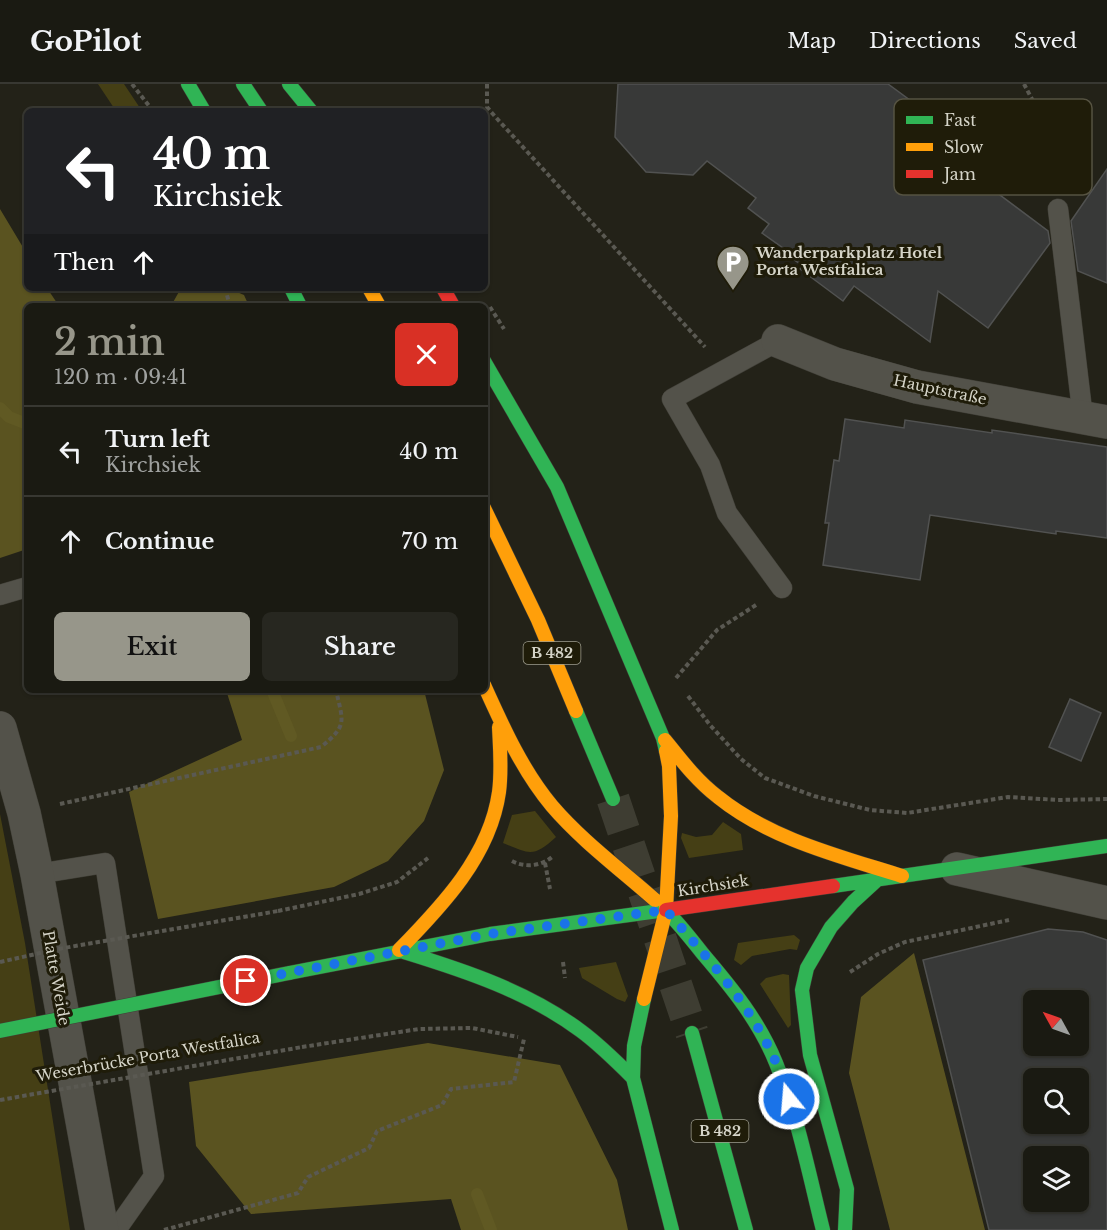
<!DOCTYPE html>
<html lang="en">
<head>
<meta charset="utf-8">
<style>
  :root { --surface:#1a1a12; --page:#272720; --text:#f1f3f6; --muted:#9fa19f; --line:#383832; --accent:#97968a }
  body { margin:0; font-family:"Libre Baskerville",serif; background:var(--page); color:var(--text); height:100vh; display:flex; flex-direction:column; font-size:22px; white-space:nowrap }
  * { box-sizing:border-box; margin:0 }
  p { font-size:20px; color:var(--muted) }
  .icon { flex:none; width:33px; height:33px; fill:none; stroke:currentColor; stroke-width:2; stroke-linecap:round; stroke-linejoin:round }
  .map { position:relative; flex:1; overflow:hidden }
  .panel { position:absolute; left:24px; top:219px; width:464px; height:390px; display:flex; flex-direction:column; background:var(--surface); border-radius:9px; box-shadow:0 2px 4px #0004,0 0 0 2px var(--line) }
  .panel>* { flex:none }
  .banner { position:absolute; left:24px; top:24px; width:464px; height:183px; border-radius:9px; box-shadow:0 2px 4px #0004,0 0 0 2px var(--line); background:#202124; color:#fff; overflow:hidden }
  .needle { width:39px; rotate:310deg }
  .tools { position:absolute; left:1023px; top:906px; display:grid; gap:12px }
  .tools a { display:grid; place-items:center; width:66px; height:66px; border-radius:9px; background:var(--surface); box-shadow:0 2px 4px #0004,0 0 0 2px var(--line); font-size:30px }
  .pin { position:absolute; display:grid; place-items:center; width:51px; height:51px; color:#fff; margin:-26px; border:3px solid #fff; border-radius:50%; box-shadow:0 2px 6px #0007 }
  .me { position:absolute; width:66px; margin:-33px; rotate:343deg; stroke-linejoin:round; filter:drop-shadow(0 0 4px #0008) }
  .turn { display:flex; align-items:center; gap:21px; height:126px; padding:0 30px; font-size:27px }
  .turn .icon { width:78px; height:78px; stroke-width:2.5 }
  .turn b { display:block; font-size:42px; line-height:51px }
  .then { display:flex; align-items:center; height:57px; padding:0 30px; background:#0003; gap:12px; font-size:22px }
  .round { display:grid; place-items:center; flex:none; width:63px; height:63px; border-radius:9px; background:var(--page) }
  .head { display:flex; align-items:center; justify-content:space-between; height:102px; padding:0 30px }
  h1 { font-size:36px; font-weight:600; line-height:45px; color:var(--accent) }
  .action { display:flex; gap:12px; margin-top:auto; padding:12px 30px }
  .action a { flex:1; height:69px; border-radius:9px; background:var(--accent); color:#111; font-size:24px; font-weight:600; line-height:69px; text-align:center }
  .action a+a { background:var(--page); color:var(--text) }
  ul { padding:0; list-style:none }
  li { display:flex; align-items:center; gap:18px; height:90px; padding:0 30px; border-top:2px solid var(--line) }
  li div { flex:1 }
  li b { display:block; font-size:22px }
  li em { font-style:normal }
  header { display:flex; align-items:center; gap:36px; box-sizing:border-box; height:84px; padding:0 30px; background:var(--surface); border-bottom:2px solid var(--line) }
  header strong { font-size:28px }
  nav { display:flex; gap:33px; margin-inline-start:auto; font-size:21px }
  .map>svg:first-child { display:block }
  .green { fill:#453f15 }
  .forest { fill:#5a5320 }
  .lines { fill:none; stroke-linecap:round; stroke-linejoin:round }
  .stream { stroke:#605923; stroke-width:12 }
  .building { fill:#383938; stroke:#515251; stroke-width:1.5; fill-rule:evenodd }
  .primary-tunnel { stroke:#3e3d32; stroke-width:33; stroke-dasharray:33 16; stroke-linecap:butt }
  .lane-casing { stroke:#403f37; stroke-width:21 }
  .street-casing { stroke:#403f37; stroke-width:34 }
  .fast-casing { stroke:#403f37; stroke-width:15 }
  .slow-casing { stroke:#403f37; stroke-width:15 }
  .jam-casing { stroke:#403f37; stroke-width:15 }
  .path { stroke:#5a5952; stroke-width:4; stroke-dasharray:4.5 3; stroke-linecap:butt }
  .lane { stroke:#53524a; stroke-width:20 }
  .street { stroke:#53524a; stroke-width:33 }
  .fast { stroke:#30b455; stroke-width:14 }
  .slow { stroke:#ff9f0a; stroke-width:14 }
  .jam { stroke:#e5322d; stroke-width:14 }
  .fast-bridge-casing { stroke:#403f37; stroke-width:15; stroke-linecap:butt }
  .path-bridge { stroke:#5a5952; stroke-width:4; stroke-dasharray:4.5 3; stroke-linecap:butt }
  .fast-bridge { stroke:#30b455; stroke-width:14 }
  .route { stroke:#1a73e8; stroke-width:10; stroke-dasharray:0 18 }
  .labels { text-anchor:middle; stroke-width:6; stroke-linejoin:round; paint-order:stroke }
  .shield { fill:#1f1c09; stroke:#9e9d8f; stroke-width:1.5 }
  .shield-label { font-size:14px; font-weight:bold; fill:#d5d4c8 }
  .poi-label { font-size:15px; font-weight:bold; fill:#d5d4c8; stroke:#1f1c09; text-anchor:start }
  .street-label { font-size:15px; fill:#d5d4c8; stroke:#1f1c09 }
  .key { fill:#1f1c09; stroke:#565342; stroke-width:1.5 }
  .key-label { font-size:16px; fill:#d5d4c8 }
</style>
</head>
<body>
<header>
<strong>GoPilot</strong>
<nav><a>Map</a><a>Directions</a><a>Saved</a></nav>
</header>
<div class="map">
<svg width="1107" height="1146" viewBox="0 0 1107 1146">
  <rect width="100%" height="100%" fill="#232218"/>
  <path class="green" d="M98,0H124L142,27H116Z
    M535,727L556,753C533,774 530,770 503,759L512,731Z
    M0,730L25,859L70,1146H0Z
    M723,738L741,750L743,766L689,774L681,754L682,749L696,753L712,751Z
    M794,851L800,856L797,866L790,865L752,872L741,881L734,876L738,859Z
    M616,878L628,912L625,918L617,915L582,894L579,884Z
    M783,890L789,891L791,941L788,944L760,900L766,894Z"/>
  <path class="forest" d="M0,125L27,170V204H47L59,222H27V465L0,474Z
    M181,204H228L244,211L249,222H171Z
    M226,606H424L444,686L424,737L388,777L334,803L158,835L129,708L242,656Z
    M914,869L985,1146H890L849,989L861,913Z
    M428,959L560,981L617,1096L628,1146H461L451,1115L251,1130L196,1062L189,998Z"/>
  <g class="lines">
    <path class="stream" d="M0,324L9,333L27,340
      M272,606L291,652
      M477,1110L491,1146"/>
  </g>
  <path class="building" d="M618,0H888L1005,86L992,105L1048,147L1050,159L988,244L938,207L930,258L854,202L843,217L800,185L803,182L781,167L783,164L762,149L769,140L748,124L756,114L707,77L693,91L646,88L615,53Z
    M1107,85V199L1078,187L1071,137Z
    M845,335L904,344L905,336L992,349V346L1107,363V454L1056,447V450L930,431L920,496L823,481L829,439H825L834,376L839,377Z
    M1070,615L1101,629L1081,677L1049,663Z
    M1048,845L1083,848L1107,856V1146H989L923,876ZM1034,916H1078V962H1034ZM1034,994H1078V1040H1034ZM1034,1072H1078V1118H1034Z"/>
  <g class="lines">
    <path class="primary-tunnel" d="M613,715L692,949"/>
    <defs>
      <path id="lane" d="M1058,125L1083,334
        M778,257L672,315L710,381L727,429L782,504
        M0,511L27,503
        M37,790L105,779L154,1092L116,1146"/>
      <path id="street" d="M778,257L835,280L917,303L1107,338
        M0,644L24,729L37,790L102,1146
        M957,785L1107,819"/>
      <path id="fast" d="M188,0L204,27
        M243,0L261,27
        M289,0L311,27
        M291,204L300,222
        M484,277L557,403L663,654L666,667
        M576,627L613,715
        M833,802L1107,762
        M655,816C673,832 688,851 703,870C732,904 759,937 776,979C798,1033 809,1090 823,1146
        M404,868C466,887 529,908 581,947C600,961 617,978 633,994
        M289,889L490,850L666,826
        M644,915L634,962L633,994L672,1146
        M692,949L746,1146
        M845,1146L847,1105L810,971L802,906L807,884L831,843L853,818L877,796"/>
      <path id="slow" d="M369,204L379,222
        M484,424L538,536L576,627
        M484,601C503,643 522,686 552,722C582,757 620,785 655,816
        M665,656C681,676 697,697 718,713C770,755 839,772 902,792
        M399,866C442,822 490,772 499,708C502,686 500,665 499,643
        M644,915L666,826L671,732L669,682L666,667"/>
      <path id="jam" d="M443,204L453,222
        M666,826L833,802"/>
    </defs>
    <use href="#lane" class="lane-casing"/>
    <use href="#street" class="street-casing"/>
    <use href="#fast" class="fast-casing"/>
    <use href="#slow" class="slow-casing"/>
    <use href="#jam" class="jam-casing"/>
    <path class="path" d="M132,0L153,27
      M487,0V23L491,28L705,263
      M1024,0L1034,19L1060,92V98
      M225,204L230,222
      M490,223L504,245
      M676,594L717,546L756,521
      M688,612L710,641L741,675L765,694L814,712L870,726L907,729L1008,713L1058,716L1107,715
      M60,720L321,663C348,641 343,638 336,606
      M512,777C525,784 541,782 552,773
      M545,779L550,805
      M278,827L359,810L397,798L428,774
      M563,878L565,894
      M850,888L878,870L905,858L1009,836
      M302,963L419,945L472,944L518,953
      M164,1146L298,1109L308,1093L369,1064L377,1047L442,1021L451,1005L514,998L524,955"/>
    <use href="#lane" class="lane"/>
    <use href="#street" class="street"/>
    <use href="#fast" class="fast"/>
    <use href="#slow" class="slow"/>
    <use href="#jam" class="jam"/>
    <defs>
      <path id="fast-bridge" d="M0,947L289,889"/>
    </defs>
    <use href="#fast-bridge" class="fast-bridge-casing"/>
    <path class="path-bridge" d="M0,878L58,865L278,827
      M0,1016L302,963"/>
    <use href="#fast-bridge" class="fast-bridge"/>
  </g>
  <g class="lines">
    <path class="route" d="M246,897L490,850L666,826C716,884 768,939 789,1015"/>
  </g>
  <defs>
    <symbol id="parking-pin" viewBox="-11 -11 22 30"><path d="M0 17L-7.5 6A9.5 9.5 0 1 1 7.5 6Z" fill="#97968a" stroke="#1f1c09"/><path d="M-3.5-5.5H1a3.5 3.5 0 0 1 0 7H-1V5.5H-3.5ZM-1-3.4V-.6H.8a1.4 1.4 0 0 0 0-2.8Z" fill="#fff"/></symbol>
  </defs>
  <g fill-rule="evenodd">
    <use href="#parking-pin" x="714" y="159" width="38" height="52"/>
  </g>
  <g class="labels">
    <g class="shield">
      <rect x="523.5" y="558" width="57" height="22" rx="4.5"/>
      <rect x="691.5" y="1036" width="57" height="22" rx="4.5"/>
    </g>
    <g class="shield-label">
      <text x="552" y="574">B 482</text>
      <text x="720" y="1052">B 482</text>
    </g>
    <g class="poi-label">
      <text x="756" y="174">Wanderparkplatz Hotel<tspan x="756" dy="17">Porta Westfalica</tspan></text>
    </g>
    <g class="street-label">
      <text transform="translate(940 306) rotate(12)" y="5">Hauptstraße</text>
      <text transform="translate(713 802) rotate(-9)" y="5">Kirchsiek</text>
      <text transform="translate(56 894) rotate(80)" y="5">Platte Weide</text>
      <text transform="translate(148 973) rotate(-10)" y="5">Weserbrücke Porta Westfalica</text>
    </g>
  </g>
  <rect x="894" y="15" width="198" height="96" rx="9" class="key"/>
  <rect x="906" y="32" width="27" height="8" fill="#30b455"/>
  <rect x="906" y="59" width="27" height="8" fill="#ff9f0a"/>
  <rect x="906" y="86" width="27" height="8" fill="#e5322d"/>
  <g class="key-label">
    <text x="944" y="42">Fast</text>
    <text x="944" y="69">Slow</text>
    <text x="944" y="96">Jam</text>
  </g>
</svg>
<div class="tools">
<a><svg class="needle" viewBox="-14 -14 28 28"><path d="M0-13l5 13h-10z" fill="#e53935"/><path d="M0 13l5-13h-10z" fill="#9fa19f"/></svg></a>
<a><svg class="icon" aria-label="search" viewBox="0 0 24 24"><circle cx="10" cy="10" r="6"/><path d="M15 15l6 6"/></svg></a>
<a><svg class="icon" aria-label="layers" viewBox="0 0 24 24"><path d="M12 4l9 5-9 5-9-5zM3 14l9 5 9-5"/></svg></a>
</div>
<div class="pin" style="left:246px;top:897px;background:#d93025"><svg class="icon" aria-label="arrive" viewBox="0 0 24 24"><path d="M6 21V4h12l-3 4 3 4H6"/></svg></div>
<svg class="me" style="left:789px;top:1015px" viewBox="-20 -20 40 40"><circle r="17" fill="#1a73e8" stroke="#fff" stroke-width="3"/><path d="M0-11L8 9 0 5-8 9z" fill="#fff"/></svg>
<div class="banner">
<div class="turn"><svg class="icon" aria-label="left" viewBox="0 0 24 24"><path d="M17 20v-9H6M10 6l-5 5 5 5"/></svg><div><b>40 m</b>Kirchsiek</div></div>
<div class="then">Then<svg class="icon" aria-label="ahead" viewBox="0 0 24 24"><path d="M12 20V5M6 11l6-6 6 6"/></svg></div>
</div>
<section class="panel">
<div class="head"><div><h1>2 min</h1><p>120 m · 09:41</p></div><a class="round" style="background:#d93025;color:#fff"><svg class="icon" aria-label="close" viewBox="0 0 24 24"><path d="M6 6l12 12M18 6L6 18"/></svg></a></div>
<ul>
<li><svg class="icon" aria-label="left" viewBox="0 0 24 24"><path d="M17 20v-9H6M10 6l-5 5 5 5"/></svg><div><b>Turn left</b><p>Kirchsiek</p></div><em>40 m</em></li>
<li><svg class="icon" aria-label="ahead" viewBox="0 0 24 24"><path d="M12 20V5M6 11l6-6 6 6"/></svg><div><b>Continue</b></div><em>70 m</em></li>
</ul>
<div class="action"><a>Exit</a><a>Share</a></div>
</section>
</div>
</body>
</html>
